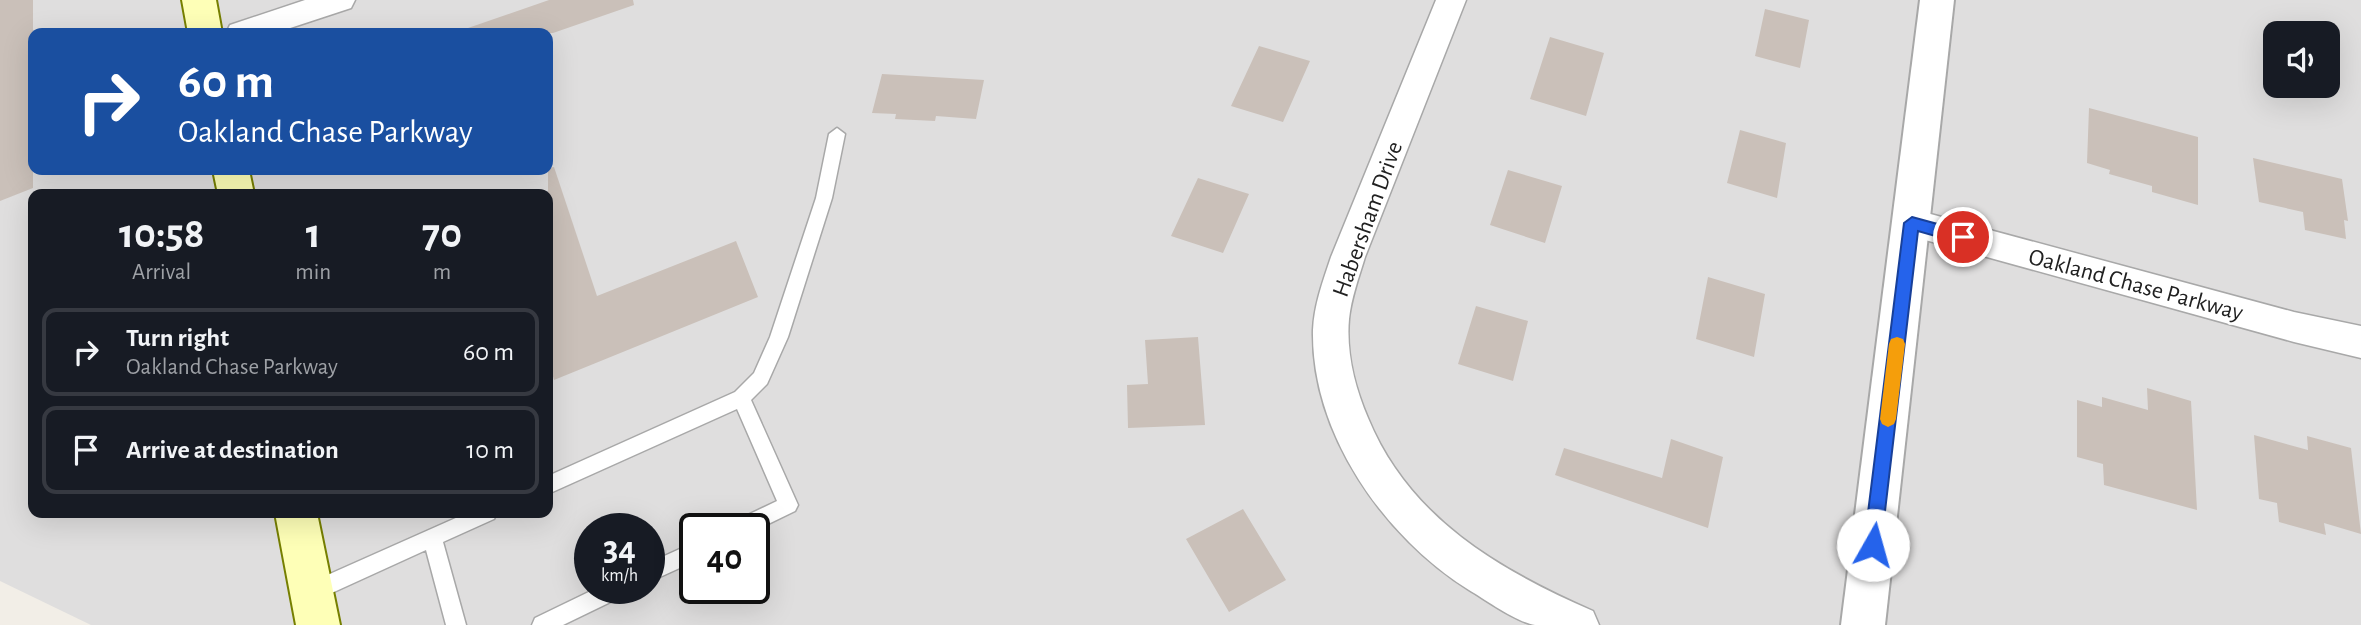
<!DOCTYPE html>
<html lang="en">
<head>
<meta charset="utf-8">
<style>
  :root { --surface:#171b24; --page:#20242c; --text:#f1f3f6; --muted:#9ea1a6; --line:#363941 }
  body { margin:0; font-family:"Alegreya Sans",sans-serif; background:var(--page); color:var(--text); height:100vh; display:flex; flex-direction:column; font-size:26px; white-space:nowrap }
  * { box-sizing:border-box; margin:0 }
  p { font-size:23px; color:var(--muted) }
  .icon { flex:none; width:38px; height:38px; fill:none; stroke:currentColor; stroke-width:2; stroke-linecap:round; stroke-linejoin:round }
  .map { position:relative; flex:1; overflow:hidden }
  .details { position:absolute; left:28px; top:189px; width:525px; height:329px; display:flex; flex-direction:column; background:var(--surface); border-radius:14px; box-shadow:0 7px 28px #0002 }
  .details>* { flex:none }
  .guide { position:absolute; left:28px; top:28px; width:525px; height:147px; border-radius:14px; box-shadow:0 7px 28px #0002; background:#1a4fa0; color:#fff; overflow:hidden }
  .controls { position:absolute; left:2263px; top:21px; display:grid; gap:14px }
  .controls a { display:grid; place-items:center; width:77px; height:77px; border-radius:14px; background:var(--surface); box-shadow:0 7px 28px #0002; font-size:35px }
  .speed { position:absolute; left:574px; top:513px; display:flex; gap:14px; font-size:35px; font-weight:700; text-align:center }
  .speed>* { display:grid; place-content:center; width:91px; height:91px; border-radius:50%; background:var(--surface); box-shadow:0 7px 28px #0002; line-height:1 }
  .speed small { font-size:18px; font-weight:400 }
  .speed .limit { border:4px solid #111; border-radius:10px; background:#fff; color:#111 }
  .pin { position:absolute; display:grid; place-items:center; width:60px; height:60px; color:#fff; margin:-30px; border:4px solid #fff; border-radius:50%; box-shadow:0 2px 7px #0007 }
  .me { position:absolute; width:77px; margin:-38px; rotate:7deg; stroke-linejoin:round; filter:drop-shadow(0 0 5px #0008) }
  .turn { display:flex; align-items:center; gap:24px; height:147px; padding:0 35px; font-size:32px }
  .turn .icon { width:91px; height:91px; stroke-width:2.5 }
  .turn b { display:block; font-size:49px; line-height:60px }
  .eta { display:flex; justify-content:space-evenly; align-items:center; height:119px; text-align:center }
  .eta b { font-size:42px; font-weight:600; line-height:49px }
  ul { padding:0; list-style:none }
  li { display:flex; align-items:center; gap:21px; height:88px; margin:0 14px 10px; padding:0 21px; border:4px solid var(--line); border-radius:14px }
  li div { flex:1 }
  li b { display:block; font-size:26px }
  li em { font-style:normal }
  .map>svg:first-child { display:block }
  .residential { fill:#dfdede; fill-rule:evenodd }
  .building { fill:#cac0b9 }
  .lines { fill:none; stroke-linecap:round; stroke-linejoin:round }
  .service-casing { stroke:#a8a8a8; stroke-width:3 }
  .minor-casing { stroke:#a8a8a8; stroke-width:3 }
  .tertiary-casing { stroke:#a8a8a8; stroke-width:4 }
  .secondary-casing { stroke:#767f00; stroke-width:4 }
  .service { fill:#fff; fill-rule:evenodd }
  .minor { fill:#fff; fill-rule:evenodd }
  .tertiary { fill:#fff; fill-rule:evenodd }
  .secondary { fill:#feffb7; fill-rule:evenodd }
  .route { fill:#2563eb; stroke:#184099; stroke-width:2 }
  .slow { fill:#f59e0b }
  .labels { text-anchor:middle; stroke-width:5; stroke-linejoin:round; paint-order:stroke }
  .street-label { font-size:24px; fill:#212121; stroke:#fff }
</style>
</head>
<body>
<div class="map">
<svg width="2361" height="625" viewBox="0 0 2361 625">
  <rect width="100%" height="100%" fill="#f2eee7"/>
  <path class="residential" d="M0,0H2361V625H91L0,581ZM33,33H548V170H33ZM2275,33H2328V86H2275ZM33,194H548V513H33ZM590,528H649V588H590ZM695,528H754V588H695Z"/>
  <path class="building" d="M0,0H33V188L0,201Z
    M549,0H633L634,5L553,33H469L468,28Z
    M1765,9L1809,20L1800,68L1755,56Z
    M1550,37L1604,53L1586,116L1530,99Z
    M1259,46L1310,61L1283,122L1231,106Z
    M882,74L984,80L976,119L936,116L935,121L895,119L896,114L872,113Z
    M2089,108L2198,137V205L2152,192V186L2109,174L2110,170L2087,163Z
    M1740,130L1786,143L1777,198L1727,183Z
    M2253,158L2342,179L2348,221L2344,220L2346,239L2305,230L2303,212L2259,202Z
    M554,167L597,296L736,241L758,297L554,380L548,358V168Z
    M1508,170L1562,186L1545,243L1490,225Z
    M1198,178L1249,194L1223,253L1171,236Z
    M1708,277L1765,294L1754,357L1696,339Z
    M1476,306L1528,321L1513,381L1458,364Z
    M1198,337L1205,425L1128,428L1127,385L1148,384L1145,340Z
    M2147,388L2191,401L2197,510L2104,485L2103,464L2077,457V400L2102,407V397L2148,410Z
    M2254,435L2308,450L2307,436L2351,448L2361,534L2324,523L2326,535L2279,522L2277,503L2259,499Z
    M1671,439L1723,457L1708,528L1555,475L1564,448L1662,478Z
    M1243,509L1286,580L1229,612L1186,539Z"/>
  <g class="lines">
    <defs>
      <path id="service" d="M837,128L845,134L832,198L788,337L767,384L751,400L798,505L795,511L754,531V528H731L733,522L777,501L737,409L548,494V476L735,392L754,373L770,337L816,198L829,134Z
        M467,513H497L494,519L443,542L466,625H446L426,550L312,602L305,599L302,592L305,585Z
        M695,542V561L649,582V563Z
        M597,588H628L625,595L563,625H532L535,618Z"/>
      <path id="minor" d="M305,0H355L351,8L275,33H226L230,25Z
        M1436,0H1466L1365,257C1359,277 1351,298 1349,319C1346,352 1355,388 1368,418C1409,518 1499,570 1593,611L1599,625C1579,625 1555,625 1535,625C1516,622 1486,600 1469,590C1384,537 1311,433 1313,330C1314,305 1323,281 1331,257Z
        M1912,209L2294,312L2361,326V358L2294,342L1900,233L1895,223L1900,213Z"/>
      <path id="tertiary" d="M1920,0H1954L1885,625H1841Z"/>
      <path id="secondary" d="M182,0H216L222,33H188Z
        M213,170H249L254,194H218Z
        M275,513H317L340,625H296Z"/>
    </defs>
    <use href="#service" class="service-casing"/>
    <use href="#minor" class="minor-casing"/>
    <use href="#tertiary" class="tertiary-casing"/>
    <use href="#secondary" class="secondary-casing"/>
    <use href="#service" class="service"/>
    <use href="#minor" class="minor"/>
    <use href="#tertiary" class="tertiary"/>
    <use href="#secondary" class="secondary"/>
  </g>
  <path class="route" d="M1912,217L1963,231L1970,237L1963,244L1918,231L1881,545L1879,551L1873,553L1866,551L1864,545L1904,223Z"/>
  <path class="slow" d="M1897,337L1903,339L1905,344L1896,419L1894,424L1888,427L1882,424L1880,419L1889,344L1891,339Z"/>
  <g class="labels">
    <g class="street-label">
      <text transform="translate(1367 219) rotate(-70)" y="8">Habersham Drive</text>
      <text transform="translate(2136 284) rotate(15)" y="8">Oakland Chase Parkway</text>
    </g>
  </g>
</svg>
<div class="controls">
<a><svg class="icon" aria-label="sound" viewBox="0 0 24 24"><path d="M4 9h4l5-4v14l-5-4H4zM17 9q2 3 0 6"/></svg></a>
</div>
<div class="speed"><div>34<small>km/h</small></div><div class="limit">40</div></div>
<div class="pin" style="left:1963px;top:237px;background:#d93025"><svg class="icon" aria-label="arrive" viewBox="0 0 24 24"><path d="M6 21V4h12l-3 4 3 4H6"/></svg></div>
<svg class="me" style="left:1873px;top:545px" viewBox="-20 -20 40 40"><circle r="19" fill="#fff"/><path d="M0-13L10 11 0 6-10 11z" fill="#2563eb"/></svg>
<div class="guide">
<div class="turn"><svg class="icon" aria-label="right" viewBox="0 0 24 24"><path d="M7 20v-9h11M14 6l5 5-5 5"/></svg><div><b>60 m</b>Oakland Chase Parkway</div></div>
</div>
<section class="details">
<div class="eta">
<div><b>10:58</b><p>Arrival</p></div>
<div><b>1</b><p>min</p></div>
<div><b>70</b><p>m</p></div>
</div>
<ul>
<li><svg class="icon" aria-label="right" viewBox="0 0 24 24"><path d="M7 20v-9h11M14 6l5 5-5 5"/></svg><div><b>Turn right</b><p>Oakland Chase Parkway</p></div><em>60 m</em></li>
<li><svg class="icon" aria-label="arrive" viewBox="0 0 24 24"><path d="M6 21V4h12l-3 4 3 4H6"/></svg><div><b>Arrive at destination</b></div><em>10 m</em></li>
</ul>
</section>
</div>
</body>
</html>
